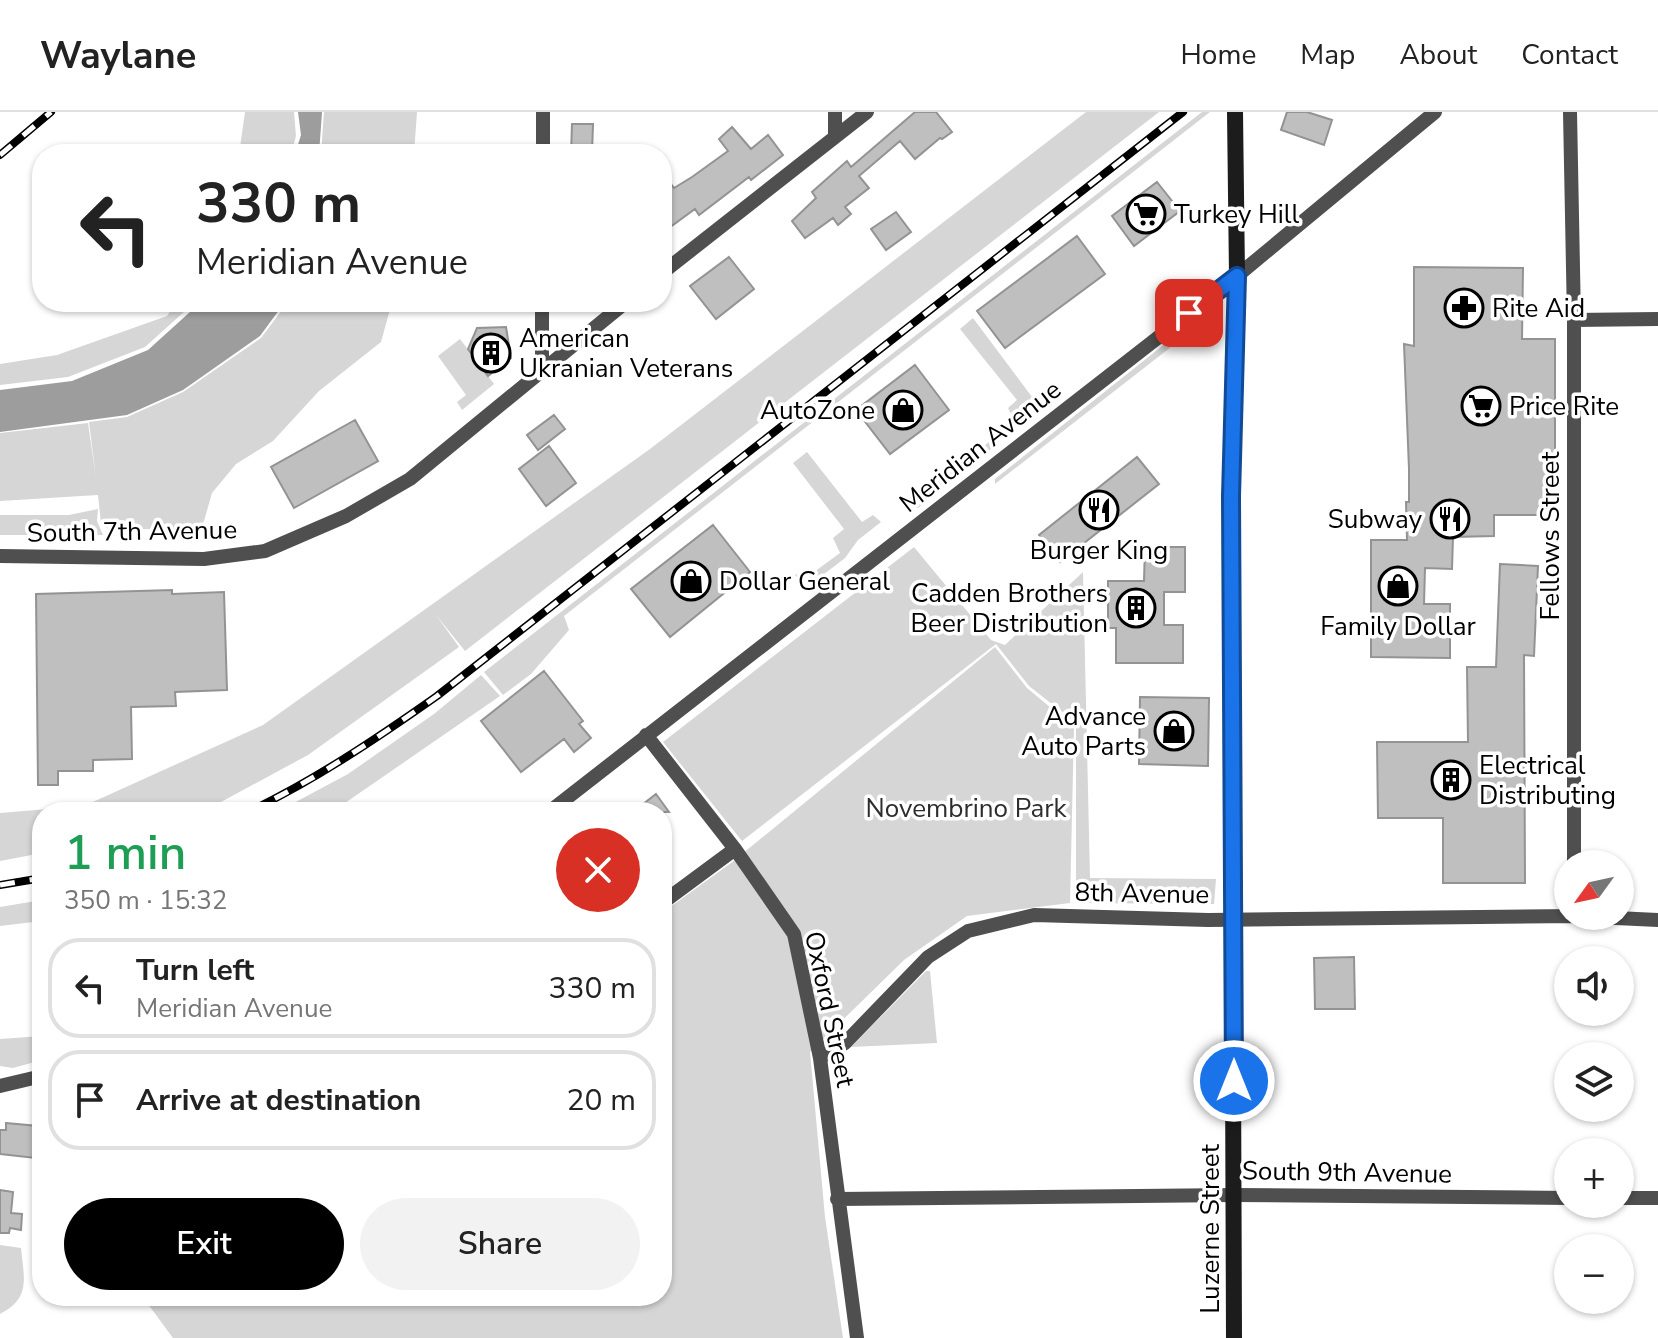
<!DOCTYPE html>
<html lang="en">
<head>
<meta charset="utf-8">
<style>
  :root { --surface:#fff; --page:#f2f2f2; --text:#222; --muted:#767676; --line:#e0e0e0; --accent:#000 }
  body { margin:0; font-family:"Nunito Sans",sans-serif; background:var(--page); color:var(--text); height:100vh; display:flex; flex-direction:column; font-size:30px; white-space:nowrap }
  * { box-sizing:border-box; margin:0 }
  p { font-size:26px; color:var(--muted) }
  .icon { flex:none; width:44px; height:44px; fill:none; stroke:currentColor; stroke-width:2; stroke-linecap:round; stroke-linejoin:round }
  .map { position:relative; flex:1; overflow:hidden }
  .sheet { position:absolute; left:32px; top:690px; width:640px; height:504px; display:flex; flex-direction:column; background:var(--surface); border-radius:32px; box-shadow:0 2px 6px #0004 }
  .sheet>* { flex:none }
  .hud { position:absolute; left:32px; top:32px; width:640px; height:168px; border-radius:32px; box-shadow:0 2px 6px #0004; background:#fff; color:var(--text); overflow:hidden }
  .needle { width:52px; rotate:237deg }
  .controls { position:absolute; left:1554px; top:738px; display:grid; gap:16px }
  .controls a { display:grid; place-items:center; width:80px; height:80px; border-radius:50%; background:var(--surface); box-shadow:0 2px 6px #0004; font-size:40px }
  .pin { position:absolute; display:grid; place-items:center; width:68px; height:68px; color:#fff; margin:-34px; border-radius:16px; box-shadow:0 4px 12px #0006 }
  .me { position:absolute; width:88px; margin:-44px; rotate:0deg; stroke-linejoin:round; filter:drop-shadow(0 0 6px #0008) }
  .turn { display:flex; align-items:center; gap:28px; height:168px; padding:0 32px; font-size:36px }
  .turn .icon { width:104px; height:104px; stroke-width:2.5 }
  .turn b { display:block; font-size:56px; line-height:68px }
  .round { display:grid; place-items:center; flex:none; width:84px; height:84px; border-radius:42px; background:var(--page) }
  .headline { display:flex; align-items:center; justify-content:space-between; height:136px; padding:0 32px }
  h1 { font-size:48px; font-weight:600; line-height:60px; color:#1e9e55 }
  .cta { display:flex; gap:16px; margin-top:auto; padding:16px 32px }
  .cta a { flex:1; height:92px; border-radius:48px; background:var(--accent); color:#fff; font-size:32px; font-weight:600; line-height:92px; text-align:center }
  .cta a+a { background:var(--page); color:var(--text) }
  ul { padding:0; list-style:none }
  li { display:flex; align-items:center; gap:24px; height:100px; margin:0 16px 12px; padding:0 16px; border:4px solid var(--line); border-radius:32px }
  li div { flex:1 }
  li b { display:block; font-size:30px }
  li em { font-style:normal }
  header { display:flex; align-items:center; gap:48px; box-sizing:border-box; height:112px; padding:0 40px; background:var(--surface); border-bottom:2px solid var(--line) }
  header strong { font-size:38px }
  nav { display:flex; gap:44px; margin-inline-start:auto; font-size:28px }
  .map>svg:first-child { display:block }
  .green { fill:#d6d6d6 }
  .water { fill:#9d9d9d }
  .building { fill:#bfbfbf; stroke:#939393; stroke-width:2 }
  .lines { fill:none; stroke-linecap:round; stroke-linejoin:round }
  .street { stroke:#4f4f4f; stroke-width:14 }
  .secondary { stroke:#1c1c1c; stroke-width:16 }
  .rail-casing { stroke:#000; stroke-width:8 }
  .rail { stroke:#fff; stroke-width:5; stroke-dasharray:15; stroke-linecap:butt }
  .route-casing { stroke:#114b97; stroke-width:20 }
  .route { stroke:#1a73e8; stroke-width:14 }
  .labels { text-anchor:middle; stroke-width:7; stroke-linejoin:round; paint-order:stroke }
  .poi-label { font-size:26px; fill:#000; stroke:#fff; text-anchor:start }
  .street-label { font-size:26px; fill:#000; stroke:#fff }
  .park-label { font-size:26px; fill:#2d2d2d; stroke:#fff }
</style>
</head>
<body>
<header>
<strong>Waylane</strong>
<nav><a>Home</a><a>Map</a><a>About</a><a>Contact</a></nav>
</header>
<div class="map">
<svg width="1658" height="1226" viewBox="0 0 1658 1226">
  <rect width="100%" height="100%" fill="#fff"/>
  <path class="green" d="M245,0H294L296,24L291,42H239Z
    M324,0H417L414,42H321Z
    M1086,0H1159L465,539L436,503L459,535L308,643L221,690L196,700H42V741L0,749V701L84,694L263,613L650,337Z
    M1202,0H1210L564,504L569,518L531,562L503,583L484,560Z
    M176,190H195L145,235L68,265L0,273V252L57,243L167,204Z
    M288,190H392L381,230L319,279L273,329L236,352L212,381L202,416L109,418L101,412L98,383L0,389V321L88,311L96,366L89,310L127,305L183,280L261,226Z
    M1214,198L1212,203L995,372V367L1205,200Z
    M973,206L1035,289L1013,306L1008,296L1017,288L960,217Z
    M460,227L494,272L462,298L457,290L466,283L438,244Z
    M994,326L992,336L918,396H905Z
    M807,340L862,410L873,403L881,410L858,428L845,446L810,473L801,470L795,463L797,462L803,468L840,441L833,426L844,417L793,351Z
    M98,397L97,409L103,423H0V403H69Z
    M914,435L991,528L1005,533L1083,460L1090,766L1216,767L1214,792L1076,791V611L1029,574L996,532L742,729L663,630Z
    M995,535L1027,576L1074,615L1070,791L967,804L904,848L810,940L825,1105L843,1226H173L142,1184H662V801L731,751Z
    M481,563L500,584L332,700H277L348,662L434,602Z
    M42,788V809L0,814V795Z
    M926,859H930L937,931L851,935Z
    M42,924V948L13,956L0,954V927Z
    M0,1133L21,1136C24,1167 31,1186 0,1202Z"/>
  <path class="water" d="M298,0H322L319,42H295L301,23Z
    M201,190H285L260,224L183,278L127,303L0,320V278L72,269L148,238Z"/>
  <path class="building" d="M915,0H936L952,20L942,27L940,26L915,47L900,29L859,64L869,76L845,95L851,102L838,113L833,106L805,126L792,109L816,86L812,80L847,49L851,55Z
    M1287,0H1307L1332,8L1324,33L1281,18Z
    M572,12H593L592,42H571Z
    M732,15L751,37L768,23L783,43L751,68L749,65L699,103L695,97L662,121V60L674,76L692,65L728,39L719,27Z
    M1157,70L1180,99L1134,134L1112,104Z
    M896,100L911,120L886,138L871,117Z
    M1077,124L1105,162L1005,236L977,199Z
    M729,145L754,177L716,207L690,174Z
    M1414,155L1523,156L1522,227H1555V403H1494V424L1453,425L1452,457L1425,456L1424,492H1450V546L1371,545V428H1407L1406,390H1409V357L1404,232L1414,234Z
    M506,215L511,246L488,264L468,237L477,216Z
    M915,253L949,298L890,342L856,298Z
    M554,303L565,317L538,338L527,323Z
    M355,308L378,349L294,396L271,355Z
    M549,334L576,371L546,394L519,357Z
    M1137,345L1159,372L1060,450L1039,423Z
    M713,413L750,460L670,525L631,477Z
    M1145,435H1185V480H1164V513H1183V551H1116V516H1108V469H1144Z
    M1500,452L1538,454L1534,544L1524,543L1525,771H1443V706H1378L1377,630H1468L1467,555H1496Z
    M172,478V482L224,480L227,578L175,580L176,594L131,595L132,647L93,648V659H58V673H38L36,482Z
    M544,559L583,609L579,612L591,626L574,640L564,627L521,660L481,609Z
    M1140,585L1209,586L1208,654L1139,652Z
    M656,682L669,700H633Z
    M1354,845L1355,897H1315L1314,846Z
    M6,1011L38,1014L35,1046L0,1042V1018H6Z
    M0,1078L13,1080L11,1101L22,1102L21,1118L10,1116L9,1121H0Z"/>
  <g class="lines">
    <path class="street" d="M835,0V25
      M1570,0L1574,208V752
      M543,42V0
      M662,161L867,0
      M1574,208L1658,207
      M542,258V190
      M0,444L204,447L265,439L346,404L410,367L626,190
      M646,623L735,737L794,822L820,946L857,1226
      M549,700L1237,164L1435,0
      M662,791L735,737
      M820,946L845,931L928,845L968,819L1034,803L1208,808L1574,804L1658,808
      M0,974L42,964
      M1620,1086H1658
      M837,1087L1235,1083L1568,1086"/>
    <path class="secondary" d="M1234,1226L1231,395L1237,164L1235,0"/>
    <defs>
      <path id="rail" d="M0,43L51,0
        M248,700C315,668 376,627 437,584L1183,0
        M0,773L42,766"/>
    </defs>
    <use href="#rail" class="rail-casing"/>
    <use href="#rail" class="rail"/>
  </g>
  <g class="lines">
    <defs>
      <path id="route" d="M1189,201L1237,164L1231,384L1234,969"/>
    </defs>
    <use href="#route" class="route-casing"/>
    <use href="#route" class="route"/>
  </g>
  <defs>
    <symbol id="supermarket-ring" viewBox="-11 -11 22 22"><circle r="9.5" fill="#fff" stroke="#000" stroke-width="1.5"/><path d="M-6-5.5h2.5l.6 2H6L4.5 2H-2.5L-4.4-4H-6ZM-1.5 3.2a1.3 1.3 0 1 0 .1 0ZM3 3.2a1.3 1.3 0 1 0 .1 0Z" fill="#000"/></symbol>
    <symbol id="pharmacy-ring" viewBox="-11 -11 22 22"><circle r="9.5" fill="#fff" stroke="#000" stroke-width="1.5"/><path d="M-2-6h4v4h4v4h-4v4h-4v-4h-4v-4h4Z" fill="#000"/></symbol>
    <symbol id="building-ring" viewBox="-11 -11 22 22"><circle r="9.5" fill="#fff" stroke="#000" stroke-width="1.5"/><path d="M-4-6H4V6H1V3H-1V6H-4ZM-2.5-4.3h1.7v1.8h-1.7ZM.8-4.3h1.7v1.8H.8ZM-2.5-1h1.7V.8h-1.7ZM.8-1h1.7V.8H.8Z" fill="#000"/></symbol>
    <symbol id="shop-ring" viewBox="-11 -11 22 22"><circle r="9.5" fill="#fff" stroke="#000" stroke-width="1.5"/><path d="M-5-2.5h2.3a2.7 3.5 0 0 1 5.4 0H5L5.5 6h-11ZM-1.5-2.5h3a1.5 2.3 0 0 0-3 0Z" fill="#000"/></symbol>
    <symbol id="restaurant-ring" viewBox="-11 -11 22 22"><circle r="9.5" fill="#fff" stroke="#000" stroke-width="1.5"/><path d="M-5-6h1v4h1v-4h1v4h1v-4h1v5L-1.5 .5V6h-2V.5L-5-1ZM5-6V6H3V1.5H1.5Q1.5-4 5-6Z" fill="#000"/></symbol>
  </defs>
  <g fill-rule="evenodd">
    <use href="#supermarket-ring" x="1124" y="80" width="44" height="44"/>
    <use href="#pharmacy-ring" x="1442" y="174" width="44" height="44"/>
    <use href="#building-ring" x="469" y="219" width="44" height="44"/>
    <use href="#supermarket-ring" x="1459" y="272" width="44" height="44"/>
    <use href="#shop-ring" x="881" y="276" width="44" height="44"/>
    <use href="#restaurant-ring" x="1077" y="376" width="44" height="44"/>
    <use href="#restaurant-ring" x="1428" y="385" width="44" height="44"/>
    <use href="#shop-ring" x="669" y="447" width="44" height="44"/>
    <use href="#shop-ring" x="1376" y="452" width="44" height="44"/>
    <use href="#building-ring" x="1114" y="474" width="44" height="44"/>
    <use href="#shop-ring" x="1152" y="597" width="44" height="44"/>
    <use href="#building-ring" x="1429" y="646" width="44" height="44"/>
  </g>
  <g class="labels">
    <g class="poi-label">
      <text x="1174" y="111">Turkey Hill</text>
      <text x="1492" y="205">Rite Aid</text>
      <text x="519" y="235">American<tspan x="519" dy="30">Ukranian Veterans</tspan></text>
      <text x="1509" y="303">Price Rite</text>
      <text x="875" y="307" text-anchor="end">AutoZone</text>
      <text x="1422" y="416" text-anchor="end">Subway</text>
      <text x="1099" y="447" text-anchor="middle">Burger King</text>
      <text x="719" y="478">Dollar General</text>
      <text x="1108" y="490" text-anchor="end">Cadden Brothers<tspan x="1108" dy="30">Beer Distribution</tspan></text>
      <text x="1398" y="523" text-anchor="middle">Family Dollar</text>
      <text x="1146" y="613" text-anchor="end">Advance<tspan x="1146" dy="30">Auto Parts</tspan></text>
      <text x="1479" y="662">Electrical<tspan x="1479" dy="30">Distributing</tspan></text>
    </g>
    <g class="street-label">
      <text transform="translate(980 334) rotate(-38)" y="9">Meridian Avenue</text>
      <text transform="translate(132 419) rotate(-1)" y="9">South 7th Avenue</text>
      <text transform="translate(1550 424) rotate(-90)" y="9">Fellows Street</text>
      <text transform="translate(1142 781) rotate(1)" y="9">8th Avenue</text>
      <text transform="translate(830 897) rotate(78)" y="9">Oxford Street</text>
      <text transform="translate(1347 1060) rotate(1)" y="9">South 9th Avenue</text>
      <text transform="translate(1210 1117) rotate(-90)" y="9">Luzerne Street</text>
    </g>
    <g class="park-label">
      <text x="966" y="705">Novembrino Park</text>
    </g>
  </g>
</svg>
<div class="controls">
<a><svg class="needle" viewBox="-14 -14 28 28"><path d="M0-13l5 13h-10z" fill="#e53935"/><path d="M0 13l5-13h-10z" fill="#767676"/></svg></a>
<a><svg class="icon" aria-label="sound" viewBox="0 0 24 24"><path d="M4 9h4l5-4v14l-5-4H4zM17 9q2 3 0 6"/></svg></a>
<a><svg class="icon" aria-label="layers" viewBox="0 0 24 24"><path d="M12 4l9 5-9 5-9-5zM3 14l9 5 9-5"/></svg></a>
<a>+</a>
<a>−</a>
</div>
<div class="pin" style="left:1189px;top:201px;background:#d93025"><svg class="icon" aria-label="arrive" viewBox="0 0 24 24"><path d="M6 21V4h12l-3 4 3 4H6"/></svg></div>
<svg class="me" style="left:1234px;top:969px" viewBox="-20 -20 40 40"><circle r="17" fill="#1a73e8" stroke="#fff" stroke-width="3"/><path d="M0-11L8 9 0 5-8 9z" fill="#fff"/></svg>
<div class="hud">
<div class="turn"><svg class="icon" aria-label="left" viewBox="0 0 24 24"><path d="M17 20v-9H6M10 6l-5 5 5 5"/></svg><div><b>330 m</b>Meridian Avenue</div></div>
</div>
<section class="sheet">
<div class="headline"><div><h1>1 min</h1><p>350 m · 15:32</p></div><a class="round" style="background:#d93025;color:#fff"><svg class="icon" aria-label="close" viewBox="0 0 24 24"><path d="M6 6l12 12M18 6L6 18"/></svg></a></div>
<ul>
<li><svg class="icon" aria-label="left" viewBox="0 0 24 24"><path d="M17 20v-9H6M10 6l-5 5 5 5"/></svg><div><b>Turn left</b><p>Meridian Avenue</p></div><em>330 m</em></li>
<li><svg class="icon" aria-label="arrive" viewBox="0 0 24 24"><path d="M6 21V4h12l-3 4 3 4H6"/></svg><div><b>Arrive at destination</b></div><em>20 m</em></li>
</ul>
<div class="cta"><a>Exit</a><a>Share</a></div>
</section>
</div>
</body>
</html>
